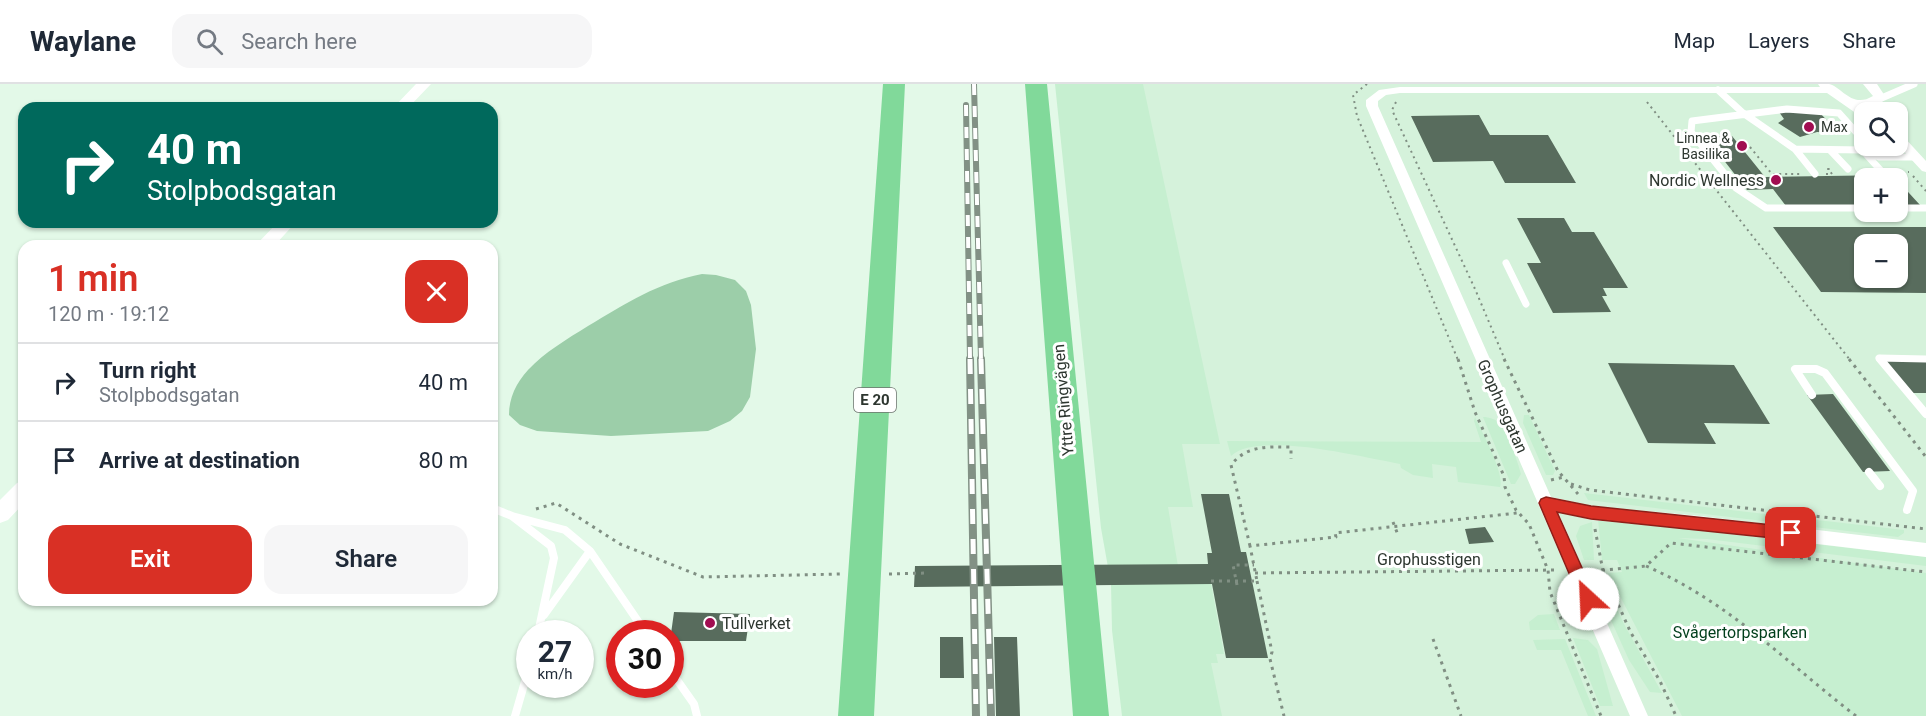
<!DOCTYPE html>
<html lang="en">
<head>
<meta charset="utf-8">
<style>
  :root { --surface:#fff; --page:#f6f6f7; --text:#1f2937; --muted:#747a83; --line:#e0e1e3; --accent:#d93025 }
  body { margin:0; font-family:Roboto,sans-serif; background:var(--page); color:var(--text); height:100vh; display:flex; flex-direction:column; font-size:22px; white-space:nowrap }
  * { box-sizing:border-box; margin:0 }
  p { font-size:20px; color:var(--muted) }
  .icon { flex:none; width:33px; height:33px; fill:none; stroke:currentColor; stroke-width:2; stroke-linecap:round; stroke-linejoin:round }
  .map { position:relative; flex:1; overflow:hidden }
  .details { position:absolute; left:18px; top:156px; width:480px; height:366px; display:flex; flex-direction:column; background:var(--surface); border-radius:18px; box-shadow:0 2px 4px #0004 }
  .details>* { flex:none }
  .guide { position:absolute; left:18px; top:18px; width:480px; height:126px; border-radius:18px; box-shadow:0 2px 4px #0004; background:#00695c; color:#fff; overflow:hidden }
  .buttons { position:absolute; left:1854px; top:18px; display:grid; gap:12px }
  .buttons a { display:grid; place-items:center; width:54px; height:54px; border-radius:12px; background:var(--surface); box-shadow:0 2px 4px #0004; font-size:30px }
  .speed { position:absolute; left:516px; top:536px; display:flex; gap:12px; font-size:30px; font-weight:700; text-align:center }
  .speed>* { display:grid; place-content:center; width:78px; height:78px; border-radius:50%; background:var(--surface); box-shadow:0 2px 4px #0004; line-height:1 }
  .speed small { font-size:15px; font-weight:400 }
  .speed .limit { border:9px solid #d22; background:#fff; color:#111 }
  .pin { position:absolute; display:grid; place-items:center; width:51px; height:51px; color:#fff; margin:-26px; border-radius:12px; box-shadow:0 3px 9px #0006 }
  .me { position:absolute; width:66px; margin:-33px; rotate:335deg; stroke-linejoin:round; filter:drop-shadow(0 0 4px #0008) }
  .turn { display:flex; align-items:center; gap:21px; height:126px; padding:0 30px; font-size:27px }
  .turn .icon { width:78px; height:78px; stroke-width:2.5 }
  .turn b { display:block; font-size:42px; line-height:51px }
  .round { display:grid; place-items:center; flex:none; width:63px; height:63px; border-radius:18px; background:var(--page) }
  .head { display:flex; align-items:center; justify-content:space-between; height:102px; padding:0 30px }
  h1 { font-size:36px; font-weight:600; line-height:45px; color:var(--accent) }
  .button { display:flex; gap:12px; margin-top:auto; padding:12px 30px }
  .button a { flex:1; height:69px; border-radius:18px; background:var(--accent); color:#fff; font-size:24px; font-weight:600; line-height:69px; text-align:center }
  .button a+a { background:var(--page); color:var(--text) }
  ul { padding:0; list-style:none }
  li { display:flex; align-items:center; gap:18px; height:78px; padding:0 30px; border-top:2px solid var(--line) }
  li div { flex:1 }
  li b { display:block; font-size:22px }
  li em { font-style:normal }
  header { display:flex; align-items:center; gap:36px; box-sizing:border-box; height:84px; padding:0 30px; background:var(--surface); border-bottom:2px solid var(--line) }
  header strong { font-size:28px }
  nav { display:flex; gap:33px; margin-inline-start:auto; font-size:21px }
  .search { width:420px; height:54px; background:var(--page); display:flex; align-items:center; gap:15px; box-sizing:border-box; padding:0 21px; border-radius:18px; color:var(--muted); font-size:22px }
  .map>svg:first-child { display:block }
  .built { fill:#d5f2db; fill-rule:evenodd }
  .green { fill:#c6efd0 }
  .water { fill:#9ccea9 }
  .building { fill:#586c5d; fill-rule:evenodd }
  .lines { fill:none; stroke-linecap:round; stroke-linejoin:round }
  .path-far1 { stroke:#808f83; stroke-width:2; stroke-dasharray:2 4; stroke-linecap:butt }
  .path { stroke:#808f83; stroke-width:3; stroke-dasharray:3 5; stroke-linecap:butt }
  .service-far1 { stroke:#fff; stroke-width:7 }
  .service { stroke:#fff; stroke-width:8 }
  .minor { fill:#fff; fill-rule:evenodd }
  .tertiary { fill:#fff; fill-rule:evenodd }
  .motorway { fill:#81d99a; fill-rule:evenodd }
  .rail-far1-casing { stroke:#829185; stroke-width:6 }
  .rail-casing { stroke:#829185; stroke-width:8 }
  .rail-far1 { stroke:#fff; stroke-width:4; stroke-dasharray:11; stroke-linecap:butt }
  .rail { stroke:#fff; stroke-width:5; stroke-dasharray:15; stroke-linecap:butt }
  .route { fill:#d93025; stroke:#8d1f18; stroke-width:1.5 }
  .poi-dot { fill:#a10d51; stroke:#fff; stroke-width:2 }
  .labels { text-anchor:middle; stroke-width:6; stroke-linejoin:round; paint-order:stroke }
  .far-poi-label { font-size:14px; fill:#2d362f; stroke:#fff; text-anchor:start }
  .shield { fill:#fff; stroke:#6c726d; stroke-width:1.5 }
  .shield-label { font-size:15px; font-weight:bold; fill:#2d362f }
  .poi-label { font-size:16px; fill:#2d362f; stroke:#fff; text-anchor:end }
  .street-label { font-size:16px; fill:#2d362f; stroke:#fff }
  .park-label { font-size:16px; fill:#003e1b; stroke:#fff }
</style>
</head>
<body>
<header>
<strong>Waylane</strong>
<div class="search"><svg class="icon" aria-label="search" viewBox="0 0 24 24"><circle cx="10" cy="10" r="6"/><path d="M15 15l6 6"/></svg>Search here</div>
<nav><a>Map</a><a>Layers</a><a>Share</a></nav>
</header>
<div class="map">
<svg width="1926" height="632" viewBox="0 0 1926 632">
  <rect width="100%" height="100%" fill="#e3f9e8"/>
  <path class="built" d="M1073,0H1926V632H1164ZM1864,28H1898V62H1864ZM1864,94H1898V128H1864ZM1864,160H1898V194H1864Z"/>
  <path class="green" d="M1055,0H1143L1220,360H1182L1193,423H1168L1181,500H1211L1224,570H1216L1218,579H1211L1222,632H1122L1112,546L1111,500L1101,444Z
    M1524,331H1529L1555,387L1553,391H1546L1523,339Z
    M1475,333C1482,348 1505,390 1500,403L1458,398L1456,383L1432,380L1433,394L1413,391L1401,384L1400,380C1365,374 1256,346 1231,372L1227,357L1481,358L1474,337Z
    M1483,333C1489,333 1496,335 1500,340C1508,349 1518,378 1521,390L1515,400H1511Z
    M1584,409L1904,446V449L1898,453L1588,416Z
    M1598,435L1926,473V482L1707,455L1678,454L1926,489V632H1682L1608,489L1622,488L1617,476H1602Z
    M1592,438L1594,476H1584L1576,452L1580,442Z
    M1590,490L1598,491L1603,495L1624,540L1662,609L1650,608L1629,576Z
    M1554,530L1560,546H1530L1529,538L1538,531Z
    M1573,554L1588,556L1597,565L1613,622H1600Z
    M1565,555L1596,632H1588L1561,566H1537L1533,556Z"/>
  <path class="water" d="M702,190L716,191L735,196L746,207L751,221L756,265L750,313L742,327L730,337L708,347L611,352L537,347L520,341L509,331C509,314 516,299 528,286C545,268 567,255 588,242C625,220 659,198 702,190Z"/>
  <path class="building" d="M1779,28L1820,29L1839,49L1817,48L1800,53L1778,39L1784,35Z
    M1479,31L1490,51H1548L1576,99H1505L1493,77L1433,78L1411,32Z
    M1705,52H1732L1765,93L1892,91L1895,94H1864V122H1786L1773,105L1747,106Z
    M1898,97L1920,121H1898Z
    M1517,134H1564L1572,148H1594L1628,204H1603L1607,212H1602L1611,228L1553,229L1527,179H1541Z
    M1773,143H1926V209L1821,208ZM1864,160H1898V194H1864Z
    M1885,277H1926V309H1910Z
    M1608,279L1734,281L1770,340L1704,339L1716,360L1648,359Z
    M1833,310L1890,387L1863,388L1807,311Z
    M1201,410H1229L1241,468H1246L1268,574H1226L1212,500L914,503L915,482L1208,480L1207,469H1212Z
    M1485,443L1494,458L1469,460L1465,445Z
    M674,528L750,530L746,557H670Z
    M940,553H963L964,594H940Z
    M994,553H1017L1020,632H996Z"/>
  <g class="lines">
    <path class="path-far1" d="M1367,0L1353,11L1357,32L1458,276
      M1396,18L1392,26L1475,205L1505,276
      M1647,18L1850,276
      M1898,29L1908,44
      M1750,63L1772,90H1801
      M1896,88H1909
      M1826,90H1832L1828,85H1832
      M1913,92L1926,107"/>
    <path class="path" d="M1458,275L1475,328L1504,392L1505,403L1516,426L1529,440L1548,486L1550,508L1601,632
      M1504,275L1558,387L1578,410
      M1849,275L1926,373
      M1551,396L1564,393
      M1571,400L1590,406L1926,445
      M536,425L556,419L620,460L703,493L841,490
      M1393,438L1398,451
      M1595,445L1603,487L1631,549L1660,597L1676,632
      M1250,462L1231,381C1247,361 1267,363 1291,363V375
      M1646,482C1729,518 1786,578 1856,632
      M1594,487L1646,482L1671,459L1926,488
      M1255,489L1557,486
      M889,490L926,489
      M1211,497H1257L1250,462L1336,453L1335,449L1517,429
      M1257,497L1272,568L1270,575L1284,632
      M1237,501L1233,481H1254
      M1433,555L1461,632"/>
    <path class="service-far1" d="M1718,6L1743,29L1795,65L1862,66L1879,73H1916
      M1877,16L1914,0
      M1864,57L1839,29L1787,25L1692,37L1691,48L1736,104L1766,124H1864
      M1795,65L1815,90
      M1830,66L1848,85
      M1865,69L1884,90
      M1898,124H1926
      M1506,179L1526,220
      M1881,276L1879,274L1926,275"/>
    <path class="service" d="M1880,275L1926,330
      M1812,311L1795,285H1816L1825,289L1913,407L1907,426
      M1869,388L1880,402
      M492,424L512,432
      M544,531L590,467
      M538,549L554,474L551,462L512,432L565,446L590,467L646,549
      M670,586L694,620L697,632
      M515,632L530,580"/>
    <path class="minor" d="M1818,0C1822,0 1825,0 1829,0C1842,3 1852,25 1873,12L1863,0H1877L1885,12L1882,17L1889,28H1878L1873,21L1860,22L1869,28H1864V33L1860,32L1827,9H1400L1386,11L1378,17V22L1551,413L1591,422L1700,432L1926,459V473L1700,446L1591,436L1558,428L1648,632H1630L1366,22V16L1379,6L1400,3H1820Z
      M1898,50L1902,51L1926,77V88L1922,87L1898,61Z"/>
    <path class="tertiary" d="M416,0H431L408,24H393Z
      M278,138H296L274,162H255Z
      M24,396V419L8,436L0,439V416L17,399Z"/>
    <path class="motorway" d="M883,0H905L874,632H838Z
      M1025,0H1047L1109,632H1073Z"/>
    <defs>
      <path id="rail-far1" d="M974,0L981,276
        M966,21L970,276"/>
      <path id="rail" d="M970,275L976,632
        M981,275L991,632"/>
    </defs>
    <use href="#rail-far1" class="rail-far1-casing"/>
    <use href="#rail" class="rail-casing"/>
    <use href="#rail-far1" class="rail-far1"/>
    <use href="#rail" class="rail"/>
  </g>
  <path class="route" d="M1546,413L1591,422L1791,443L1796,445L1798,449L1796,454L1791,456L1591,435L1557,428L1596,515L1593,520L1588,522L1582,520L1539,419L1541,415Z"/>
  <g class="poi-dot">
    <circle cx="1809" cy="43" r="6"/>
    <circle cx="1742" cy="62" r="6"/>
    <circle cx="1776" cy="96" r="6"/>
    <circle cx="710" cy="539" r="6"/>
  </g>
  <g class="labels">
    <g class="far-poi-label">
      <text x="1821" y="48">Max</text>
      <text x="1730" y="59" text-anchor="end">Linnea &amp;<tspan x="1730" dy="16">Basilika</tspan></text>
    </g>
    <rect class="shield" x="854" y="304" width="42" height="24" rx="4.5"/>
    <g class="shield-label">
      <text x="875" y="321">E 20</text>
    </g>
    <g class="poi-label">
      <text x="1764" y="102">Nordic Wellness</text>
      <text x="722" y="545" text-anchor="start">Tullverket</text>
    </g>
    <g class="street-label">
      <text transform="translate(1063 316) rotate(-95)" y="6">Yttre Ringvägen</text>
      <text transform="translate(1503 322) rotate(66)" y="6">Grophusgatan</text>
      <text x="1429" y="481">Grophusstigen</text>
    </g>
    <g class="park-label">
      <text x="1740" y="554">Svågertorpsparken</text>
    </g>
  </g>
</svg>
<div class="buttons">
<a><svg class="icon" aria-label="search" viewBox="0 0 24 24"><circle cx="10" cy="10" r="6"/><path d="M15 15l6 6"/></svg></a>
<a>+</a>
<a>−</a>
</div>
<div class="speed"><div>27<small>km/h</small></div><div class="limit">30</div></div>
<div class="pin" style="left:1791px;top:449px;background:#d93025"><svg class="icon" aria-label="arrive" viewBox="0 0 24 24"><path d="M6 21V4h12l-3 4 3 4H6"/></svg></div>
<svg class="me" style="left:1588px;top:515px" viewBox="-20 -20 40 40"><circle r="19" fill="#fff"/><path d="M0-13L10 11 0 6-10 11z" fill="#d93025"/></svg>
<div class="guide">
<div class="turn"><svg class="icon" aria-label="right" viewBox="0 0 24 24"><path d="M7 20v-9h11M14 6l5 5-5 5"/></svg><div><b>40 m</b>Stolpbodsgatan</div></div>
</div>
<section class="details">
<div class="head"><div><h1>1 min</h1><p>120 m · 19:12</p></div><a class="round" style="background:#d93025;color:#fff"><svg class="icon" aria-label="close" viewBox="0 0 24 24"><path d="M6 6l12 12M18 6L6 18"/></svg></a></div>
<ul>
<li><svg class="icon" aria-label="right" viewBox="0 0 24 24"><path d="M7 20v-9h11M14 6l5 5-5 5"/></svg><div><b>Turn right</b><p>Stolpbodsgatan</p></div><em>40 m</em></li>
<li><svg class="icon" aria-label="arrive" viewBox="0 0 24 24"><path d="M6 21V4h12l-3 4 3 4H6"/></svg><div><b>Arrive at destination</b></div><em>80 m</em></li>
</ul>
<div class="button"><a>Exit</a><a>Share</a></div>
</section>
</div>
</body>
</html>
